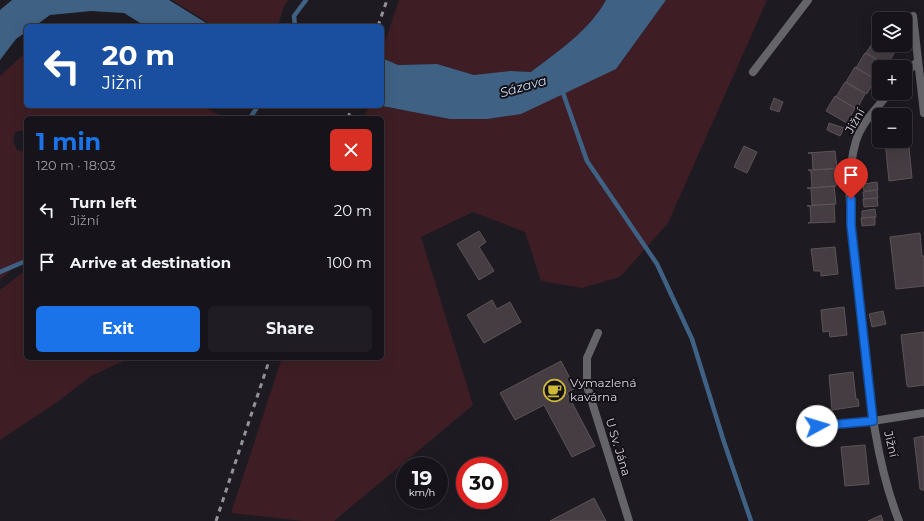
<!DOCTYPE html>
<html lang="en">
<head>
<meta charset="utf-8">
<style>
  :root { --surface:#16141a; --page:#1f1d23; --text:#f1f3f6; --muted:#9e9ea2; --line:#353339; --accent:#1a73e8 }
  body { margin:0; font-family:Montserrat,sans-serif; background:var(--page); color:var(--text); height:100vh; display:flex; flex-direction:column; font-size:15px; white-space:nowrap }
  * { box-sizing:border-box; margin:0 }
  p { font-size:13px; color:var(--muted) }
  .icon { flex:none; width:22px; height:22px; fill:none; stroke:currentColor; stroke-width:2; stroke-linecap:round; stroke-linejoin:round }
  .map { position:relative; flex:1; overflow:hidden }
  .panel { position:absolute; left:24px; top:116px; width:360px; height:244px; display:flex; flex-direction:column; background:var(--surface); border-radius:6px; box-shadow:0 4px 16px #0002,0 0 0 1px var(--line) }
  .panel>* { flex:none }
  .top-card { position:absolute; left:24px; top:24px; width:360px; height:84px; border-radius:6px; box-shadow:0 4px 16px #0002,0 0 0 1px var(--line); background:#1a4fa0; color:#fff; overflow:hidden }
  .fabs { position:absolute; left:872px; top:12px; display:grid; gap:8px }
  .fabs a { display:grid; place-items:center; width:40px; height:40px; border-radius:6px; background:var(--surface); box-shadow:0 4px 16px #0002,0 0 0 1px var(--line); font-size:20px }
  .speed { position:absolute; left:396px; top:457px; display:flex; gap:8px; font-size:20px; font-weight:700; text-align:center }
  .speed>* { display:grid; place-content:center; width:52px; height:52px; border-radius:50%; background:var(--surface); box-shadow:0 4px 16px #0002,0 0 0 1px var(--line); line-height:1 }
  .speed small { font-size:10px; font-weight:400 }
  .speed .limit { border:6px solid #d22; background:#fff; color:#111 }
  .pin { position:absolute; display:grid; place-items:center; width:34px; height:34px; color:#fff; margin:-41px -17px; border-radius:50% 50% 50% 0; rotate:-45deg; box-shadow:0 0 4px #0007 }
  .pin .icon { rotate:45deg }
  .me { position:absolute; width:44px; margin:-22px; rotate:84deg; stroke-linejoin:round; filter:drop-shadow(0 0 3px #0008) }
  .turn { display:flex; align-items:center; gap:14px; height:84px; padding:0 12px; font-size:18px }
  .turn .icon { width:52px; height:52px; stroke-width:2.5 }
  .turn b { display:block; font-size:28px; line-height:34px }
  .round { display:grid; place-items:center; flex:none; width:42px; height:42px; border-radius:6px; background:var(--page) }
  .headline { display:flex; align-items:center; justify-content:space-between; height:68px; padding:0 12px }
  h1 { font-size:24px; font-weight:700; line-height:30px; color:var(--accent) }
  .button { display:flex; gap:8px; margin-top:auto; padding:8px 12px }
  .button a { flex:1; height:46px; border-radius:6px; background:var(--accent); color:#fff; font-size:16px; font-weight:700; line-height:46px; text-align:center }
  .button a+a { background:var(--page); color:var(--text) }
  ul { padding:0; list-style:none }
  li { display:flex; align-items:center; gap:12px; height:52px; padding:0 12px }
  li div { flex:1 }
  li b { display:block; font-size:15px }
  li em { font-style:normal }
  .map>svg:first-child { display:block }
  .green { fill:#3e1e24 }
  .water { fill:#3f6184 }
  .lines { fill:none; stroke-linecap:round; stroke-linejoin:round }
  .stream { stroke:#3f6184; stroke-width:4.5 }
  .building { fill:#463d43; stroke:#5c5359 }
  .lane { stroke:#646469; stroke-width:8 }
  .street { stroke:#646469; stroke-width:8 }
  .rail { stroke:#949197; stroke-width:3; stroke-dasharray:5 5; stroke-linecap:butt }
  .route-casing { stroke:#114b97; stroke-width:10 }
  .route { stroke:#1a73e8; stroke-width:7 }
  .labels { text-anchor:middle; stroke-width:4; stroke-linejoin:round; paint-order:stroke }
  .street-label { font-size:12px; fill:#d5d2d7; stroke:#151118 }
  .poi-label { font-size:12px; fill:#d5d2d7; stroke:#151118; text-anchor:start }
  .water-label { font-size:13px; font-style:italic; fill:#c8def5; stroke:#151118 }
</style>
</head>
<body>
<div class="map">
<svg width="924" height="521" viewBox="0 0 924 521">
  <rect width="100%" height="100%" fill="#1e1a22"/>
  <path class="green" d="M172,0H288L283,9L278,26H213Z
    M399,0H606C589,31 558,51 531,72L511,71L474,75L437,64L398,65L382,58V51Z
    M666,0H767L668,223L620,277L582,288L541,281L525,232L473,212L421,237L473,405L334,521H303L231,513L282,358H382V118H364L369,106H382L394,109L616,69Z
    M26,52V106H204L219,115L221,118H26V130L15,132L13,141L17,150L26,152V260L13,268L0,280V76Z
    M26,270V358H130L91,376L56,403L0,440V290Z"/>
  <path class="water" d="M12,0H169L211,26H145L124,13L91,11L50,15L35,26H26V32L16,39L0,60V10Z
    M606,0H666L616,69L521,114L487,119H450L382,106V58L398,65L437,64L474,75L511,71L531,72C558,51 589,31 606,0Z"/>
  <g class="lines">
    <path class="stream" d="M295,26L294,16L306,0
      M562,90L587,161L657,264L692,339L724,442L751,521
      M250,118L258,106
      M0,272L26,261"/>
  </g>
  <path class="building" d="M875,39L879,41V45H886L896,50L887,65L866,53Z
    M865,53L886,65L884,67H879V76L877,80L856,68Z
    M855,67L875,79L867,94L846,82Z
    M845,82L865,94L857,109L836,97Z
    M835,96L855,108L847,123L826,111Z
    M774,98L783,102L779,112L770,109Z
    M829,123L844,128L840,136L827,130Z
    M905,137H908L912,178L889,181L885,141H905Z
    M744,146L757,152L747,173L734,167Z
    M835,151L837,168L813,170L812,153H808Z
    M835,169L836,186L812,188L811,171L808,170Z
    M877,182L878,190L864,191L863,184Z
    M834,186L836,204L812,205L811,189L807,188Z
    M877,190L878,198L864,199L863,192Z
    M877,198L878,206L864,207L863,199Z
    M834,204L835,222L808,223L811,222L810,206H807Z
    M875,209L876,217L862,218V211Z
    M875,217V225L862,226L861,218Z
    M479,231L486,242L479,247L494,271L479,280L457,244Z
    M920,233L922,256H924V286L896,289L890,237Z
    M835,247L838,274L821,276V271H814L811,249Z
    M492,300L497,309L510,302L521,322L484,343L467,315Z
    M844,307L847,335L830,337L829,331L823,332L821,310Z
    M883,311L886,324L872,327L869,314Z
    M924,332V385L909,387L907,386L901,335Z
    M561,361L575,388L567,393L595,446L572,457L544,405L515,420L500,393Z
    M853,372L856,399H858L859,406L832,410L829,375Z
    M924,436V490H922L920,489L914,438Z
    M865,445L869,484L845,486L841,447Z
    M594,498L606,521H550Z
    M881,515L883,521H868Z"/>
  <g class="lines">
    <path class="lane" d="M753,72L808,0"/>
    <path class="street" d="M913,16L924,113
      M905,74L918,61
      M889,93C877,108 862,122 856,141C842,186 855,257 860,304C868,376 872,453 899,521
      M598,333L587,358V386L629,521
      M817,426L873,421L924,413"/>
    <path class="rail" d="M378,26L387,0
      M348,118L352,106
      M216,521L270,358"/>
  </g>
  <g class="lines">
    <defs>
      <path id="route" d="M817,426L873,421L851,225V199"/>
    </defs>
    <use href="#route" class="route-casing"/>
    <use href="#route" class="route"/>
  </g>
  <defs>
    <symbol id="cafe-ring" viewBox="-11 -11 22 22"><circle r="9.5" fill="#151118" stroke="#ceb838" stroke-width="1.5"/><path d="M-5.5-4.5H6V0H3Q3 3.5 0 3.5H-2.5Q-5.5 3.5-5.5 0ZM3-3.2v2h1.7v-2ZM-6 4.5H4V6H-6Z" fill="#ceb838"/></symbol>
  </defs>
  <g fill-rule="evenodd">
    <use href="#cafe-ring" x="542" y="378" width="25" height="25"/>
  </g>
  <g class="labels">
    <g class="street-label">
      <text transform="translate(855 121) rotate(-61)" y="4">Jižní</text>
      <text transform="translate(891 444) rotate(77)" y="4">Jižní</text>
      <text transform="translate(618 447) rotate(73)" y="4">U Sv. Jána</text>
    </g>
    <g class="poi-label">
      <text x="570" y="387">Vymazlená<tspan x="570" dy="14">kavárna</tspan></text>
    </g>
    <g class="water-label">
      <text transform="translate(523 86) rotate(-16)" y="5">Sázava</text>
    </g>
  </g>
</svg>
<div class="fabs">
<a><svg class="icon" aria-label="layers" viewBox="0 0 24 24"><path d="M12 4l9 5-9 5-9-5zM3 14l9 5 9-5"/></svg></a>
<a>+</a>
<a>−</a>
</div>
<div class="speed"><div>19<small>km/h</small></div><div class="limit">30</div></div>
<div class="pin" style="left:851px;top:199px;background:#d93025"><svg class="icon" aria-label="arrive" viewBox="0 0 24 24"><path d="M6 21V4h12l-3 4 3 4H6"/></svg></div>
<svg class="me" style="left:817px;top:426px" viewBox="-20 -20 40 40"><circle r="19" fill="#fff"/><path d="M0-13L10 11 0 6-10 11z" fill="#1a73e8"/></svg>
<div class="top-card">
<div class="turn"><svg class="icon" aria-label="left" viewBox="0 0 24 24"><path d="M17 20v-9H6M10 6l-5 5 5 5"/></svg><div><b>20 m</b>Jižní</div></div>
</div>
<section class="panel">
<div class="headline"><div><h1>1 min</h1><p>120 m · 18:03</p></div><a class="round" style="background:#d93025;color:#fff"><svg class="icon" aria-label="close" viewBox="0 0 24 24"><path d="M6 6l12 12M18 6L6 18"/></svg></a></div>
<ul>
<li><svg class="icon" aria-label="left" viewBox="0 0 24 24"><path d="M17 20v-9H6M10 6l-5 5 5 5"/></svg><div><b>Turn left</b><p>Jižní</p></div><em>20 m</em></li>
<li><svg class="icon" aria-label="arrive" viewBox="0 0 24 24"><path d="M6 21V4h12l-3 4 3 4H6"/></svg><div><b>Arrive at destination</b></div><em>100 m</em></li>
</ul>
<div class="button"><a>Exit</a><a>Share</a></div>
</section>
</div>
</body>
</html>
